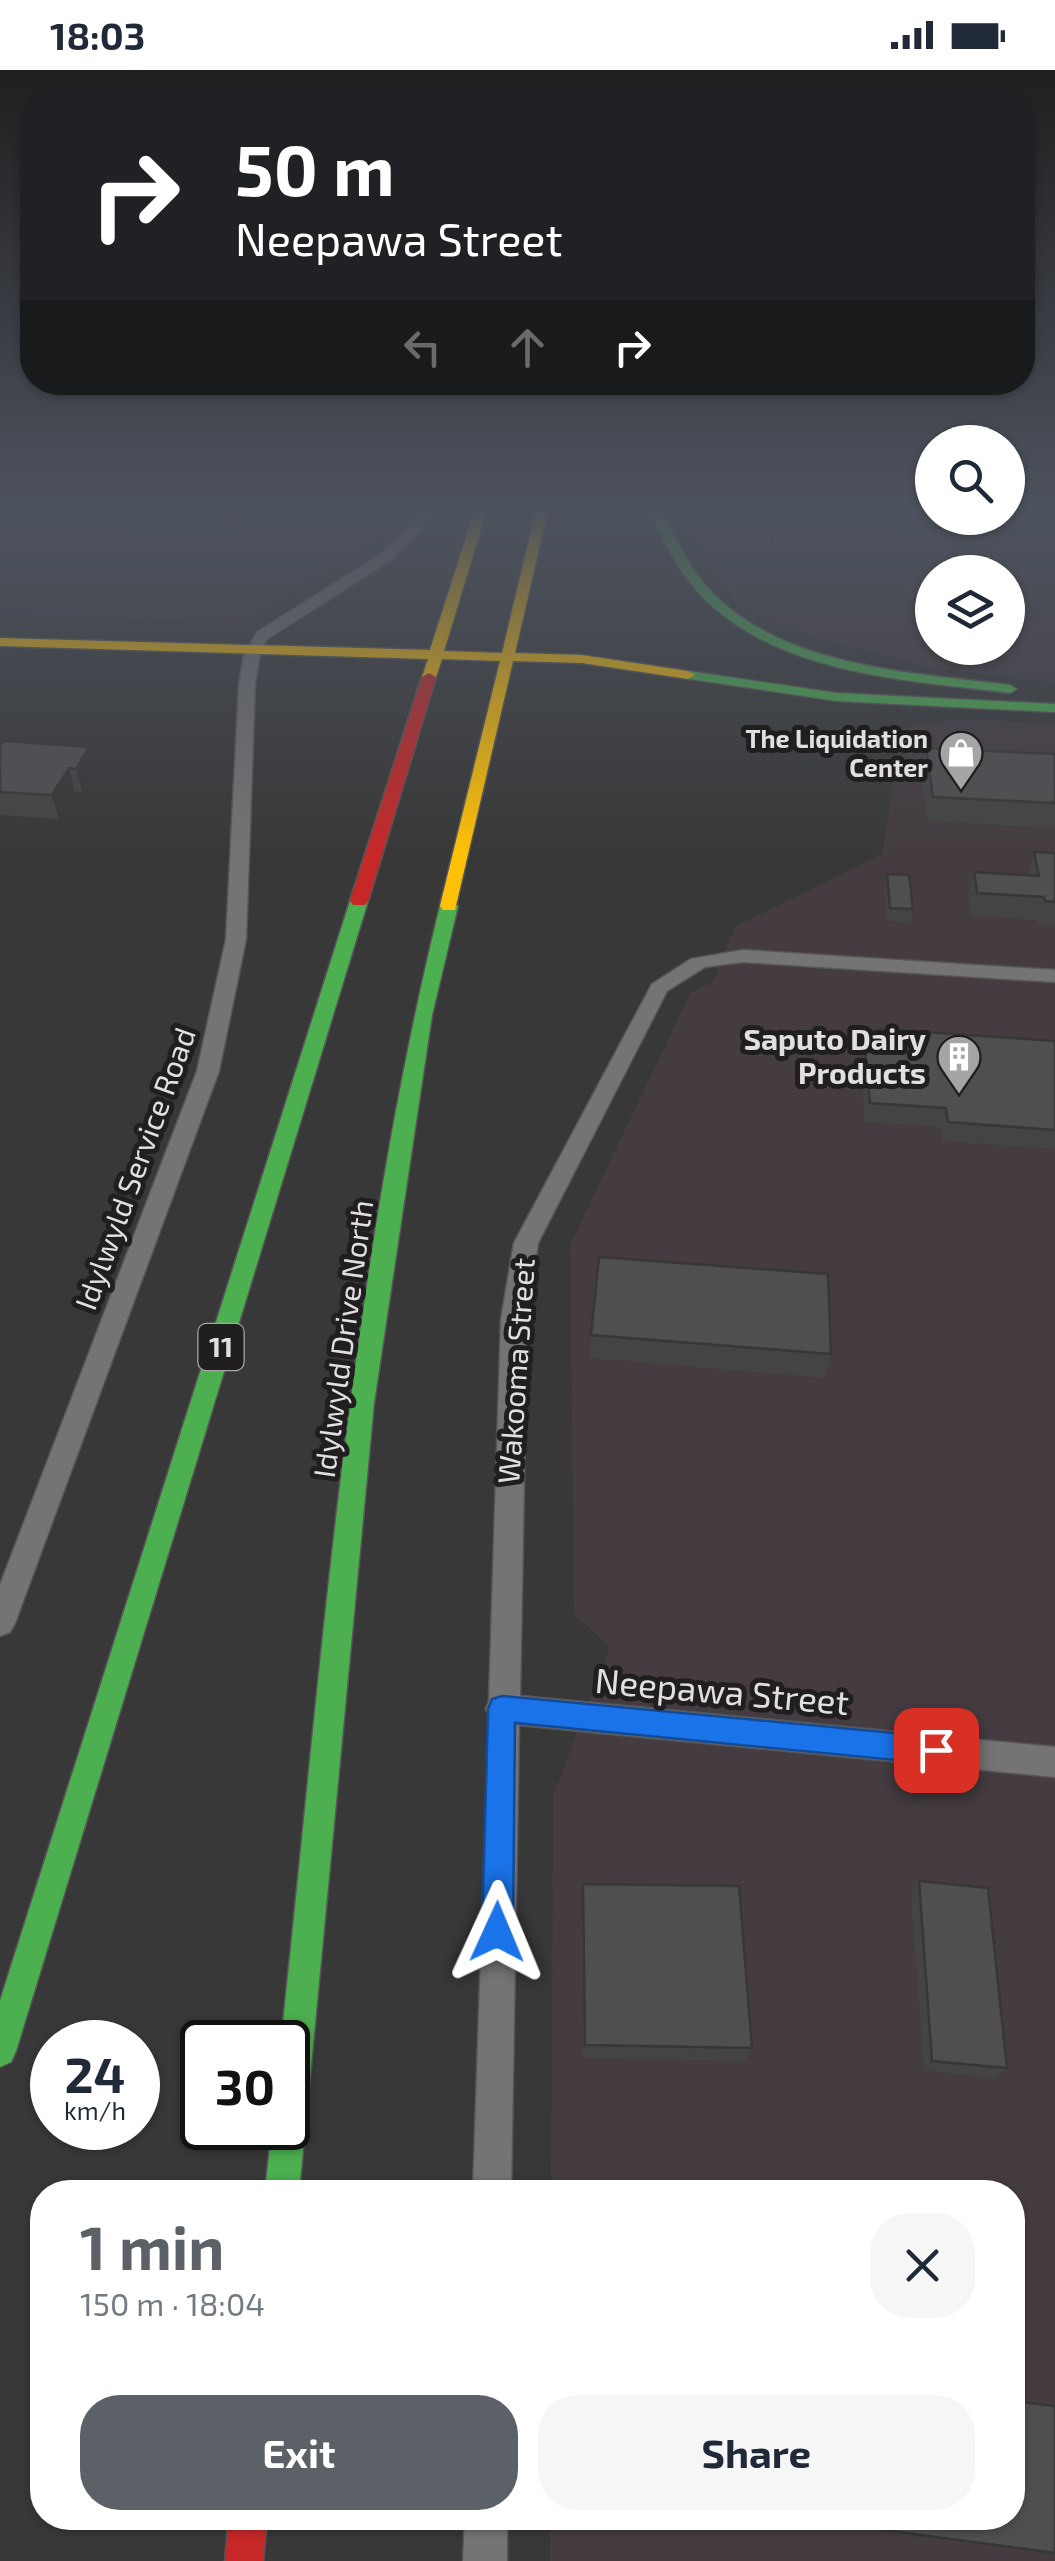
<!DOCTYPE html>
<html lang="en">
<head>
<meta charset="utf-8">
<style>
  :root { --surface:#fff; --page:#f6f6f7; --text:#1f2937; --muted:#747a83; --accent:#5c6168 }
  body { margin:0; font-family:"Exo 2",sans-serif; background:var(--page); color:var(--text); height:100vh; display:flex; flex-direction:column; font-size:38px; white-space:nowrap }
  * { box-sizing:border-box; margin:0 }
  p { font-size:32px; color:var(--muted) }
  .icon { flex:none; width:55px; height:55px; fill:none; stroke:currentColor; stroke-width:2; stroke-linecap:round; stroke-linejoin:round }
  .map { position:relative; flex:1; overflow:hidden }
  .sheet { position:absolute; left:30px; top:2110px; width:995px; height:350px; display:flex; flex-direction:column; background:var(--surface); border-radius:40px; box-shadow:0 2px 8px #0004 }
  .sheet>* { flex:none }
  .top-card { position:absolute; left:20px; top:20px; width:1015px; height:305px; border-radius:40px; box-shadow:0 2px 8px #0004; background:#202124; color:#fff; overflow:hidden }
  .tools { position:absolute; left:915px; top:355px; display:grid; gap:20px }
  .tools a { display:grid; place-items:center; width:110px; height:110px; border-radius:50%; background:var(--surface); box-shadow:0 2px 8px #0004; font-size:50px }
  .speed { position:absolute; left:30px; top:1950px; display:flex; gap:20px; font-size:50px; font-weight:700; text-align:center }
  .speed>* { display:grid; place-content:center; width:130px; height:130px; border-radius:50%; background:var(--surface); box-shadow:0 2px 8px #0004; line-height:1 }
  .speed small { font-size:25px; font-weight:400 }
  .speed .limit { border:5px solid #111; border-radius:15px; background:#fff; color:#111 }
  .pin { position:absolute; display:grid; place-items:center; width:85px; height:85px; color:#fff; margin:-42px; border-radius:20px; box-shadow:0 5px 15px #0006 }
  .me { position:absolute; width:110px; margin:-55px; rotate:1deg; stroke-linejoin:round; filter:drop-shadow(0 0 8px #0008) }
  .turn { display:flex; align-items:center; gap:35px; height:210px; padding:0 50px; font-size:45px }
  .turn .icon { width:130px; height:130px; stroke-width:2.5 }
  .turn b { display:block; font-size:70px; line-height:85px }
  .lanes { display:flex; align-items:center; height:95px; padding:0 50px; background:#0003; justify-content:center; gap:50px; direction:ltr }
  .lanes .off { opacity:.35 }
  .round { display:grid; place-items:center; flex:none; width:105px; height:105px; border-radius:40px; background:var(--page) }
  .summary { display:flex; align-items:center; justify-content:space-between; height:170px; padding:0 50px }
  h1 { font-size:60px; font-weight:700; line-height:75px; color:var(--accent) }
  .button { display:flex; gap:20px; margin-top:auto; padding:20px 50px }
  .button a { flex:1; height:115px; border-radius:40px; background:var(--accent); color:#fff; font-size:40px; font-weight:700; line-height:115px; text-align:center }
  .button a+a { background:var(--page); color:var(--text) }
  .status { display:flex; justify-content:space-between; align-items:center; height:70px; padding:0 50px; background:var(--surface); direction:ltr }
  .status svg { height:28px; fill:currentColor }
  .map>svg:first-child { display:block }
  .built { fill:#443c40; fill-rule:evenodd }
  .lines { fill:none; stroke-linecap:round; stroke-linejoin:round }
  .street-casing { stroke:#575556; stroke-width:3 }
  .fast-casing { stroke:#575556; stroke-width:3 }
  .slow-casing { stroke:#575556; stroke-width:3 }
  .jam-casing { stroke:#575556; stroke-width:3 }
  .street { fill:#747474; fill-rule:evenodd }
  .fast { fill:#4caf50; fill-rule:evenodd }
  .slow { fill:#ffc107; fill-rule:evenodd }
  .jam { fill:#c62828; fill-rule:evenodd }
  .wall { fill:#444 }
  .shaded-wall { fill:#373737 }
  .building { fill:#4f4f4f; stroke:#373737; stroke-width:2.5 }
  .route { fill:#1a73e8; stroke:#114b97; stroke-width:2.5 }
  .labels { text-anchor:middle; stroke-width:10; stroke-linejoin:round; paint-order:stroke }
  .far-poi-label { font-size:25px; font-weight:bold; fill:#e1dfe0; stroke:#201e1f; text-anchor:end }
  .shield { fill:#201e1f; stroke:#a7a5a6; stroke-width:2.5 }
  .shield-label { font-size:28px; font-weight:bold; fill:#e1dfe0 }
  .poi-label { font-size:30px; font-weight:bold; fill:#e1dfe0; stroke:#201e1f; text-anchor:end }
  .street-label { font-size:30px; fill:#e1dfe0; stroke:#201e1f }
  .near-street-label { font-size:35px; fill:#e1dfe0; stroke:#201e1f }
</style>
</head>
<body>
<div class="status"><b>18:03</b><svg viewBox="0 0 49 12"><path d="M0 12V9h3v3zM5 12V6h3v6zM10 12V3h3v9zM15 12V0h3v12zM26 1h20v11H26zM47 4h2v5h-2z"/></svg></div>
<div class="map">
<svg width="1055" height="2491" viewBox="0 0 1055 2491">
  <rect width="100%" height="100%" fill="#383838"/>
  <path class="built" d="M0,436H397L389,457L352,486L243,553L0,544Z
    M690,454L1055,469V613L931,598L782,558L736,533ZM932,502H1008V578H932Z
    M956,649L1055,654V2491H550V2448H1012V2122H551L553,1726L610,1577L574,1544L570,1175L691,922L713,912L735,857L882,784L902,658Z"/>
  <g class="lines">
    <defs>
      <path id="street" d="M422,436H436L422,459L391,490L267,569L260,584L255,614L246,869L219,1001L15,1553L10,1562L0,1566V1515L197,1001L226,869L239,614L244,584L257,562L381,484L411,454Z
        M743,880L1055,900V912L743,892L705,897L667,921L538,1173L527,1249L520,1626L1055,1677V1707L519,1655L511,2122H473L489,1646L486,1639L489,1631L501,1249L514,1173L652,914L691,889Z
        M465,2448H507V2491H463Z"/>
      <path id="fast" d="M647,436H659C672,461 684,488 701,510C772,597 908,602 1010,615L1017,619L1010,623C906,610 773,605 697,521C675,497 662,465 647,436Z
        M688,601L837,623L1055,634V642L837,631L683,608V602Z
        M359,826L368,831L16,1981L11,1992L0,1997V1931L350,831Z
        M449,831L458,836L432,945L374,1333L299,2122H265L272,2058H288V1972H281C322,1593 349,1207 440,836Z"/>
      <path id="slow" d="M476,436H488L444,581L502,583L537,436H549L515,583L582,585L688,601L695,605L688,609L582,593L513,591L455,840H443L440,836L500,591L442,589L436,607L429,611L422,607L428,589L0,576V568L430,580Z"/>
      <path id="jam" d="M429,603L436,607L368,831L365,835H353L350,831L422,607Z
        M229,2448H267L263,2491H225Z"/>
    </defs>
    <use href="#street" class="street-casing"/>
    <use href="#fast" class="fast-casing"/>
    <use href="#slow" class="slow-casing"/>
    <use href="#jam" class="jam-casing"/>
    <use href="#street" class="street"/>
    <use href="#fast" class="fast"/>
    <use href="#slow" class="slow"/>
    <use href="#jam" class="jam"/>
  </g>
  <path class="wall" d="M140,436L245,456L235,475L135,471L131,449Z
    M773,458L795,482V487L773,486Z
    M0,676L89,677L95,700L82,722H75L59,749L0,745Z
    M926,678L1055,684V758L928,751L921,701Z
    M1034,782L1055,783V855L1037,854V850L971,846L968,826L974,802L1027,806Z
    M887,804L913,839L910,852L887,851L884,816Z
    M880,959L1055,971V1079L942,1071L940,1057L865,1052L861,998L865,979L876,980Z
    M591,1265L831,1284L825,1308L590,1288Z
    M919,1811L1007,1998L996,2008L924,2000L911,1824Z
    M583,1814L752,1978L745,1991L583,1988L582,1831Z
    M1055,2336V2484L786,2448H1012Z"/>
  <path class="shaded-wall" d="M242,436L245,456L235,475L232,454Z
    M89,677L95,700L82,722L76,699Z
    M69,698L75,722L59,749L52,725Z"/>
  <path class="building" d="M140,436H242L232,454L131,449Z
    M773,458L794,459L795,482L773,481Z
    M4,671L89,677L76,699L69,698L52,725L0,722V676Z
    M926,678L1055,684V733L933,727Z
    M1034,782L1055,783V832L1045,831L1044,827L977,823L974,802L1039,806Z
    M887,804L909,805L913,839L890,838Z
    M880,959L1055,971V1060L948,1052L946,1038L870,1033L865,979L882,980Z
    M599,1187L828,1204L831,1284L591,1265Z
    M919,1811L988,1818L1007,1998L932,1991Z
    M583,1814L739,1816L752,1978L585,1975Z
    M1012,2331L1055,2336V2483L795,2448H1012Z"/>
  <linearGradient id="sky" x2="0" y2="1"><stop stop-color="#1f1f1f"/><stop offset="0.56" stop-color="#4d535e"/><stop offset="1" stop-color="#4d535e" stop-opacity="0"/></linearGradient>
  <rect width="1055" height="785" fill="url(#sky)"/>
  <path class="route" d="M502,1626L936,1667L947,1671L951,1680L947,1690L936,1694L515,1653L513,1862L508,1873L497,1877L486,1873L482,1862L488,1639L492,1629Z"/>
  <defs>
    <symbol id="shop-pin" viewBox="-11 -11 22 30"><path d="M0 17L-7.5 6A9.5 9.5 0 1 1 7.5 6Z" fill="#a6a5a5" stroke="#201e1f"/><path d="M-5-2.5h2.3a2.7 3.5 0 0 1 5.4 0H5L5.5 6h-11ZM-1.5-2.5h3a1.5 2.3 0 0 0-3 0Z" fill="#fff"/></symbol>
    <symbol id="building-pin" viewBox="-11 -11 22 30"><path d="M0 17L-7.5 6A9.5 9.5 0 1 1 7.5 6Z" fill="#a6a5a5" stroke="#201e1f"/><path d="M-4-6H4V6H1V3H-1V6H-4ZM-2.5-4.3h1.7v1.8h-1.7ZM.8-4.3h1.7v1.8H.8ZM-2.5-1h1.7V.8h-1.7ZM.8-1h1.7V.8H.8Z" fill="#fff"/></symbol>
  </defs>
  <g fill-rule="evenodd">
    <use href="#shop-pin" x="936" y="658" width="50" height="68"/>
    <use href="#building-pin" x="934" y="962" width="50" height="68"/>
  </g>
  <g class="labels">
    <g class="far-poi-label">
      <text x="928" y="678">The Liquidation<tspan x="928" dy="29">Center</tspan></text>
    </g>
    <rect class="shield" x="198.5" y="1254" width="45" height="46" rx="8"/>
    <g class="shield-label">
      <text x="221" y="1287">11</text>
    </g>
    <g class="poi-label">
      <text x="926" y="980">Saputo Dairy<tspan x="926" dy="34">Products</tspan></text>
    </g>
    <g class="street-label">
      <text transform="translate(136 1099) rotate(-70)" y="10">Idylwyld Service Road</text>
      <text transform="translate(344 1269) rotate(-82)" y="10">Idylwyld Drive North</text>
      <text transform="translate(517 1301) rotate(-86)" y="10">Wakooma Street</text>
    </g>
    <g class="near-street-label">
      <text transform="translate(722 1622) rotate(5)" y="12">Neepawa Street</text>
    </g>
  </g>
</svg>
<div class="tools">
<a><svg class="icon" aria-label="search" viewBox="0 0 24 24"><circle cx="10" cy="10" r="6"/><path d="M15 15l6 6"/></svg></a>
<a><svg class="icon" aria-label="layers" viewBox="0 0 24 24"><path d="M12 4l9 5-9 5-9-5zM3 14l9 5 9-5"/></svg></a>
</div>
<div class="speed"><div>24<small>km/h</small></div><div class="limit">30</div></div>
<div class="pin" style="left:936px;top:1680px;background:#d93025"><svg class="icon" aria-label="arrive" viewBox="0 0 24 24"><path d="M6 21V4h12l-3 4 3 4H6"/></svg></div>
<svg class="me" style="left:497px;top:1862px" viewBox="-20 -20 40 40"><path d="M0-17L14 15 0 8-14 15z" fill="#1a73e8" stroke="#fff" stroke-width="4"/></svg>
<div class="top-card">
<div class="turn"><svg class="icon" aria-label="right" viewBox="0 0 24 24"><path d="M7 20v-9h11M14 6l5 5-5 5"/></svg><div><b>50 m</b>Neepawa Street</div></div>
<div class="lanes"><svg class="icon off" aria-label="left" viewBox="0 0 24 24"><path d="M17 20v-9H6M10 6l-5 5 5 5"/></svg><svg class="icon off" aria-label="ahead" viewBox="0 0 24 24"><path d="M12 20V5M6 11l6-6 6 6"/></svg><svg class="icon" aria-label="right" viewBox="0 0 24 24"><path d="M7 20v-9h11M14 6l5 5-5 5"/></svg></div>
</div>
<section class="sheet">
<div class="summary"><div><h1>1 min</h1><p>150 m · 18:04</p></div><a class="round"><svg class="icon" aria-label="close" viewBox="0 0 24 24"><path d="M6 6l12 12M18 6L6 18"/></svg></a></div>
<div class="button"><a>Exit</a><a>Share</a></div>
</section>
</div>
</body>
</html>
